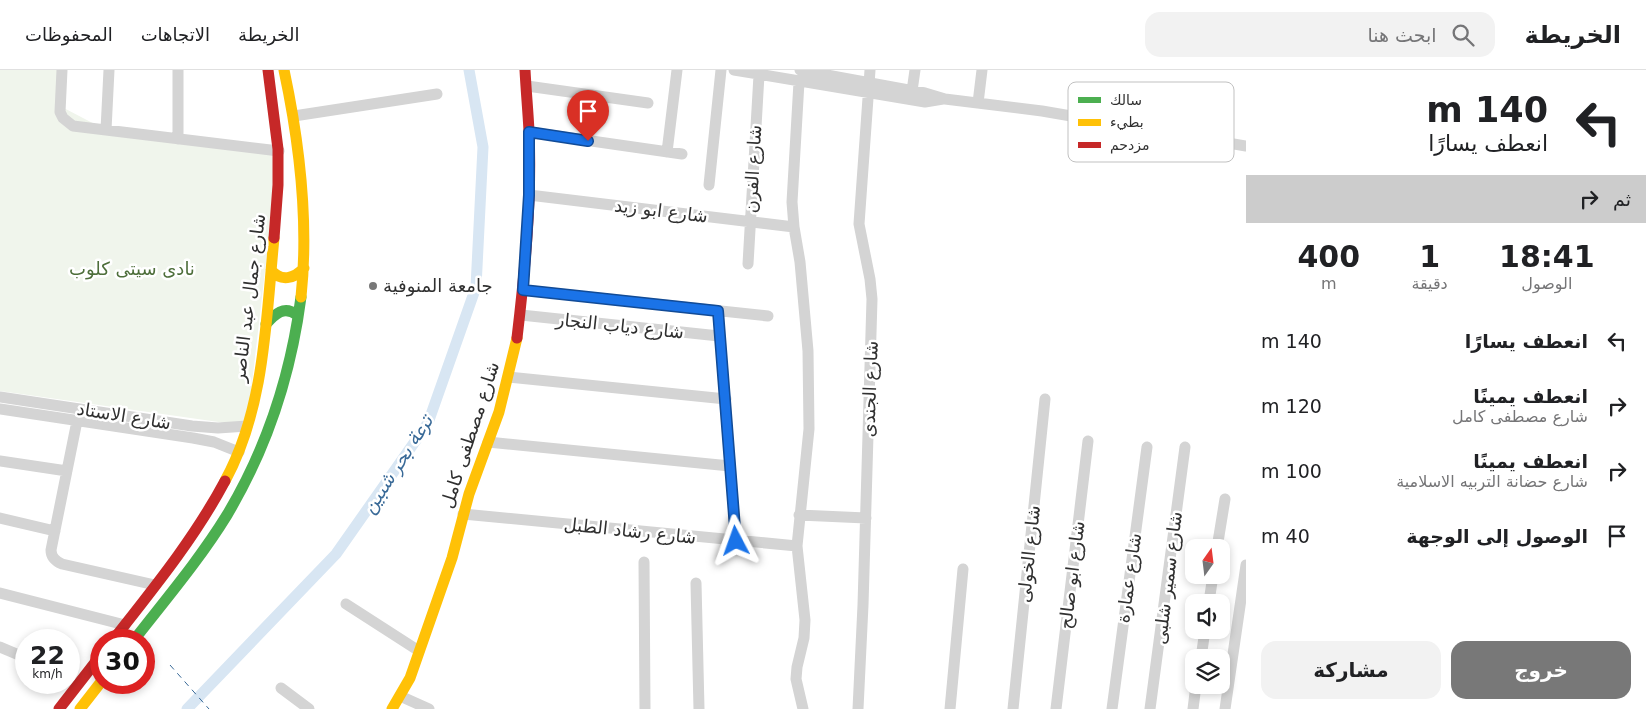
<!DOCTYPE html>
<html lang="ar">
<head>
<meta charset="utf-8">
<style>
  :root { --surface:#fff; --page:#f2f2f2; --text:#202124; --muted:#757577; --line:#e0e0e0; --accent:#787878 }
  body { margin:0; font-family:"DejaVu Sans",Vazirmatn,sans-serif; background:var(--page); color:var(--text); direction:rtl; height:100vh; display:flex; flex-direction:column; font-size:19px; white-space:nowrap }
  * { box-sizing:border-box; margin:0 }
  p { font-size:16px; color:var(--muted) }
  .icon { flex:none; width:28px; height:28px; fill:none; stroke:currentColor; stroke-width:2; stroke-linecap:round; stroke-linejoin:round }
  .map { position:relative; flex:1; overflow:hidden; direction:ltr }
  .panel { display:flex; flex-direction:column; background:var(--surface); width:400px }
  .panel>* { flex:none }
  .banner { background:#fff; color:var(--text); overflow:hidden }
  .needle { width:32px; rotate:14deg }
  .fabs { position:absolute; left:1185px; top:469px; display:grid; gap:10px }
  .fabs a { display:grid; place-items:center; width:45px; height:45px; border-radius:10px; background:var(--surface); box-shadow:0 2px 8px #0003; font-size:25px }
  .speed { position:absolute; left:15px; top:559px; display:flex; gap:10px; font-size:25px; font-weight:700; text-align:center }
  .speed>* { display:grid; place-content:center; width:65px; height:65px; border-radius:50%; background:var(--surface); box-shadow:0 2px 8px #0003; line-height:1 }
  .speed small { font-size:12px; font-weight:400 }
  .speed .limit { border:8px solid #d22; background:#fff; color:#111 }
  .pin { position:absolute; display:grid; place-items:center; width:42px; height:42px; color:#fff; margin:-51px -21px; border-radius:50% 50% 50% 0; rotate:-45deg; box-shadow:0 0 5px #0007 }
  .pin .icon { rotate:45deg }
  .me { position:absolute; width:55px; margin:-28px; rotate:356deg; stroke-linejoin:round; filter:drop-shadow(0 0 4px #0008) }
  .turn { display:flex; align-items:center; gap:18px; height:105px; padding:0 15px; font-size:22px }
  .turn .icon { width:65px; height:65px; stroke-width:2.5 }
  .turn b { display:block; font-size:35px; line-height:42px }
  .then { display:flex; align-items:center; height:48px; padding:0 15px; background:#0003; gap:10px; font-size:19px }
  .eta { display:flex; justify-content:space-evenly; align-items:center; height:85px; text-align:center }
  .eta b { font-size:30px; font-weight:600; line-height:35px }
  .primary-button { display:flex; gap:10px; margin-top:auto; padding:10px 15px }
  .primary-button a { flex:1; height:58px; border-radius:15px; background:var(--accent); color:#fff; font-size:20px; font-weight:600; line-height:58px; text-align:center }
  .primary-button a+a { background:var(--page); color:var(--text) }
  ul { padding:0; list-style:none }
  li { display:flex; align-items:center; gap:15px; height:65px; padding:0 15px }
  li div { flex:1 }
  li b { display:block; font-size:19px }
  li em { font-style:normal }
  header { display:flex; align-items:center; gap:30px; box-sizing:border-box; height:70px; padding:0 25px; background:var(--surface); border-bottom:1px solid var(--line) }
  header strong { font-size:24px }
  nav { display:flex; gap:28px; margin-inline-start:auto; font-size:18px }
  .search { width:350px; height:45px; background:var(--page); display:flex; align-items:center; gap:12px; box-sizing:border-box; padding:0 18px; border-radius:15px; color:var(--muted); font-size:19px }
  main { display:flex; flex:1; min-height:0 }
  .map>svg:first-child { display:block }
  .green { fill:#f0f5ec }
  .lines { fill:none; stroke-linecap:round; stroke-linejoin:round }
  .canal { stroke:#d8e6f3; stroke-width:11 }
  .ferry { stroke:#386997; stroke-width:1; stroke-dasharray:6 5; stroke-linecap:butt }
  .street { stroke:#d4d4d4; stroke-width:11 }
  .fast { stroke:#4caf50; stroke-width:11 }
  .slow { stroke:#ffc107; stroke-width:11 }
  .jam { stroke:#c62828; stroke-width:11 }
  .route-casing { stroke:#114b97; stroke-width:12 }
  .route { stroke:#1a73e8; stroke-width:9 }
  .poi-dot { fill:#787878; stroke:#fff; stroke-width:2 }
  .labels { text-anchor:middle; stroke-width:5; stroke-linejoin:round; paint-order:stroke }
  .street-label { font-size:18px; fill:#303030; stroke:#fff }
  .park-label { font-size:18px; fill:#4d6e3a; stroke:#fff }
  .poi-label { font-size:18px; fill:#303030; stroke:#fff; text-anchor:start }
  .water-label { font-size:19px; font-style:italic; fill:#386997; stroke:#fff }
  .key { fill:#fff; stroke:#c1c1c1; stroke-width:1 }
  .key-label { font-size:14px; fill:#303030 }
</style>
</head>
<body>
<header>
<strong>الخريطة</strong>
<div class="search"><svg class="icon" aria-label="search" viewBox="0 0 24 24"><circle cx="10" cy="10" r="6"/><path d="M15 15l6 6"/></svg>ابحث هنا</div>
<nav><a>الخريطة</a><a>الاتجاهات</a><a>المحفوظات</a></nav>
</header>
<main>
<section class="panel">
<div class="banner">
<div class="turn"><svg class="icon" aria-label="left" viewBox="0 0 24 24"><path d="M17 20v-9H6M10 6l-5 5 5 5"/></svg><div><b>140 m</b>انعطف يسارًا</div></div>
<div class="then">ثم<svg class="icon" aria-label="right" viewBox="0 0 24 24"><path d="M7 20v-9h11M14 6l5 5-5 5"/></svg></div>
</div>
<div class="eta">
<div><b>18:41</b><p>الوصول</p></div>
<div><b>1</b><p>دقيقة</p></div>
<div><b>400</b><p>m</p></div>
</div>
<ul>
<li><svg class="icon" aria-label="left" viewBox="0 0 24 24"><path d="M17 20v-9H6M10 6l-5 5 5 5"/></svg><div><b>انعطف يسارًا</b></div><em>140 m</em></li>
<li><svg class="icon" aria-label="right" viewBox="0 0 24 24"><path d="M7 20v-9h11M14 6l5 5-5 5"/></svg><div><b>انعطف يمينًا</b><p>شارع مصطفى كامل</p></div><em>120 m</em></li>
<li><svg class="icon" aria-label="right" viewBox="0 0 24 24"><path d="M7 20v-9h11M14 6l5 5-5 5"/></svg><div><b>انعطف يمينًا</b><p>شارع حضانة التربيه الاسلامية</p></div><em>100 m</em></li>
<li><svg class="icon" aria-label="arrive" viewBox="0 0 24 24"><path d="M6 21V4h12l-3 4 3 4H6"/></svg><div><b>الوصول إلى الوجهة</b></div><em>40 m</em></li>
</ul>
<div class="primary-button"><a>خروج</a><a>مشاركة</a></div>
</section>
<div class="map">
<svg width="1246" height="639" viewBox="0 0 1246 639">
  <rect width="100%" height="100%" fill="#fff"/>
  <path class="green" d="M0,0H62L60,36L106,60L279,81L247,356L0,321Z"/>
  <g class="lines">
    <path class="canal" d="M187,639L336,484L428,353L476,217L483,77L469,0"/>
    <path class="ferry" d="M170,595L209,639"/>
    <path class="street" d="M62,0L60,42L63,48L73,56L279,81
      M178,0V69
      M734,0L925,32L943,29
      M800,0L925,23L945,29L1042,41L1246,76
      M799,12L792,132L794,157L800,192L808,281L809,359L797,476L805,550L804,568L797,597L796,609L803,639
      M527,16L648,33
      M912,21L915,0
      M978,33L982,0
      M294,46L437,24
      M106,60L109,0
      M529,62L682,84
      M667,82L677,0
      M709,115L721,0
      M529,125L794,157
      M748,194L759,5
      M523,220L768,246
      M718,241L736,471
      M521,245L719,266
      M508,307L726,329
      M0,327L192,356L218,358L247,356
      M0,339L193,368L214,372L239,382
      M77,351L51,480C51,487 55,491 62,494L155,515
      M488,372L730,396
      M0,391L67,401
      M463,444L797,476
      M799,445L866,448
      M0,448L55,461
      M1217,478L1225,429
      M644,492L645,639
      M696,513L699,639
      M0,523L125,555
      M1209,532L1213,505
      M346,534L419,581
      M0,577L26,588
      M1201,588L1205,560
      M281,618L309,639
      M400,626L429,639
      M858,639L863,535L872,229L870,209L859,154L870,0
      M950,639L963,499
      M1013,639L1045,329
      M1056,639L1088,371
      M1112,639L1147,377
      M1150,639L1185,377
      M1193,639L1196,615
      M1225,639L1246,495"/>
    <path class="fast" d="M266,254C275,244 284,235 297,245
      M134,570C166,529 200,489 227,445C267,378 291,304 301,227"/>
    <path class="slow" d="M284,0C300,75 309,151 301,227
      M271,200C281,212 294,209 304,198
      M225,411C265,338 266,249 274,168
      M80,639L101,612
      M392,639L410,608L452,488L469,424L499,342L517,268"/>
    <path class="jam" d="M268,0L278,79V115L274,168
      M517,268C525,200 532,130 529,61C528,41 526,20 525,0
      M113,570C153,519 194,469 225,411
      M59,639L101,585"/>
  </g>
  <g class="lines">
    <defs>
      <path id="route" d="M588,71L529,62V125L523,220L718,241L736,471"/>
    </defs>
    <use href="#route" class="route-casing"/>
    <use href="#route" class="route"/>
  </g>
  <circle class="poi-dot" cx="373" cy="216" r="5"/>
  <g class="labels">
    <g class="street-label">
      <text transform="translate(753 99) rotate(-87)" y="6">شارع الفرن</text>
      <text transform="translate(661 141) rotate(7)" y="6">شارع ابو زيد</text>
      <text transform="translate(249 228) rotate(-83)" y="6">شارع جمال عبد الناصر</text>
      <text transform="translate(620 256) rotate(6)" y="6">شارع دياب النجار</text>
      <text transform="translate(870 319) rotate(-88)" y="6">شارع الجندى</text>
      <text transform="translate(124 346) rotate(9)" y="6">شارع الاستاد</text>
      <text transform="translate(470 365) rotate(-72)" y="6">شارع مصطفى كامل</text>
      <text transform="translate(630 461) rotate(6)" y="6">شارع رشاد الطبل</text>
      <text transform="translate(1029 484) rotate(-84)" y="6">شارع الخولى</text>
      <text transform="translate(1072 505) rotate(-83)" y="6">شارع ابو صالح</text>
      <text transform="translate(1129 508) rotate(-82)" y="6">شارع عمارة</text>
      <text transform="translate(1168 508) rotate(-83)" y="6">شارع سمير شلبى</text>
    </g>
    <g class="park-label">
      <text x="132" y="205">نادى سيتى كلوب</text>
    </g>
    <g class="poi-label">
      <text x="383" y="222">جامعة المنوفية</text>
    </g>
    <g class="water-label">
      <text transform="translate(397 394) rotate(-57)" y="7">ترعة بحر شبين</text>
    </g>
  </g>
  <rect x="1068" y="12" width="166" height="80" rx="8" class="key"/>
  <rect x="1078" y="27" width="23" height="6" fill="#4caf50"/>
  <rect x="1078" y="49" width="23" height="7" fill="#ffc107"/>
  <rect x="1078" y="72" width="23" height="6" fill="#c62828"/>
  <g class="key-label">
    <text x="1110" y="35">سالك</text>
    <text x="1110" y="57">بطيء</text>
    <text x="1110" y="80">مزدحم</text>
  </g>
</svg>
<div class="fabs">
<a><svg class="needle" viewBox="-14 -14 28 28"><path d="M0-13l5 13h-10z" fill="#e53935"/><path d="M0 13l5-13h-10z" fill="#757577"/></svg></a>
<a><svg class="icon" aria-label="sound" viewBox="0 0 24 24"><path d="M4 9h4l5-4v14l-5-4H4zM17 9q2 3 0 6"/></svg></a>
<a><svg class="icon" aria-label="layers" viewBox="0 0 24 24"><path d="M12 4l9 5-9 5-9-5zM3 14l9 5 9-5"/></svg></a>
</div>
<div class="speed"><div>22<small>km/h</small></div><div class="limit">30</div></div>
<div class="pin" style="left:588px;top:71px;background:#d93025"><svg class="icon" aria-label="arrive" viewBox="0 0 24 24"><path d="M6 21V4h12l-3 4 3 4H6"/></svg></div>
<svg class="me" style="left:736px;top:471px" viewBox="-20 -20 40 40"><path d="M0-17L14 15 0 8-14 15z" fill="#1a73e8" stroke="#fff" stroke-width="4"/></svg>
</div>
</main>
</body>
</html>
